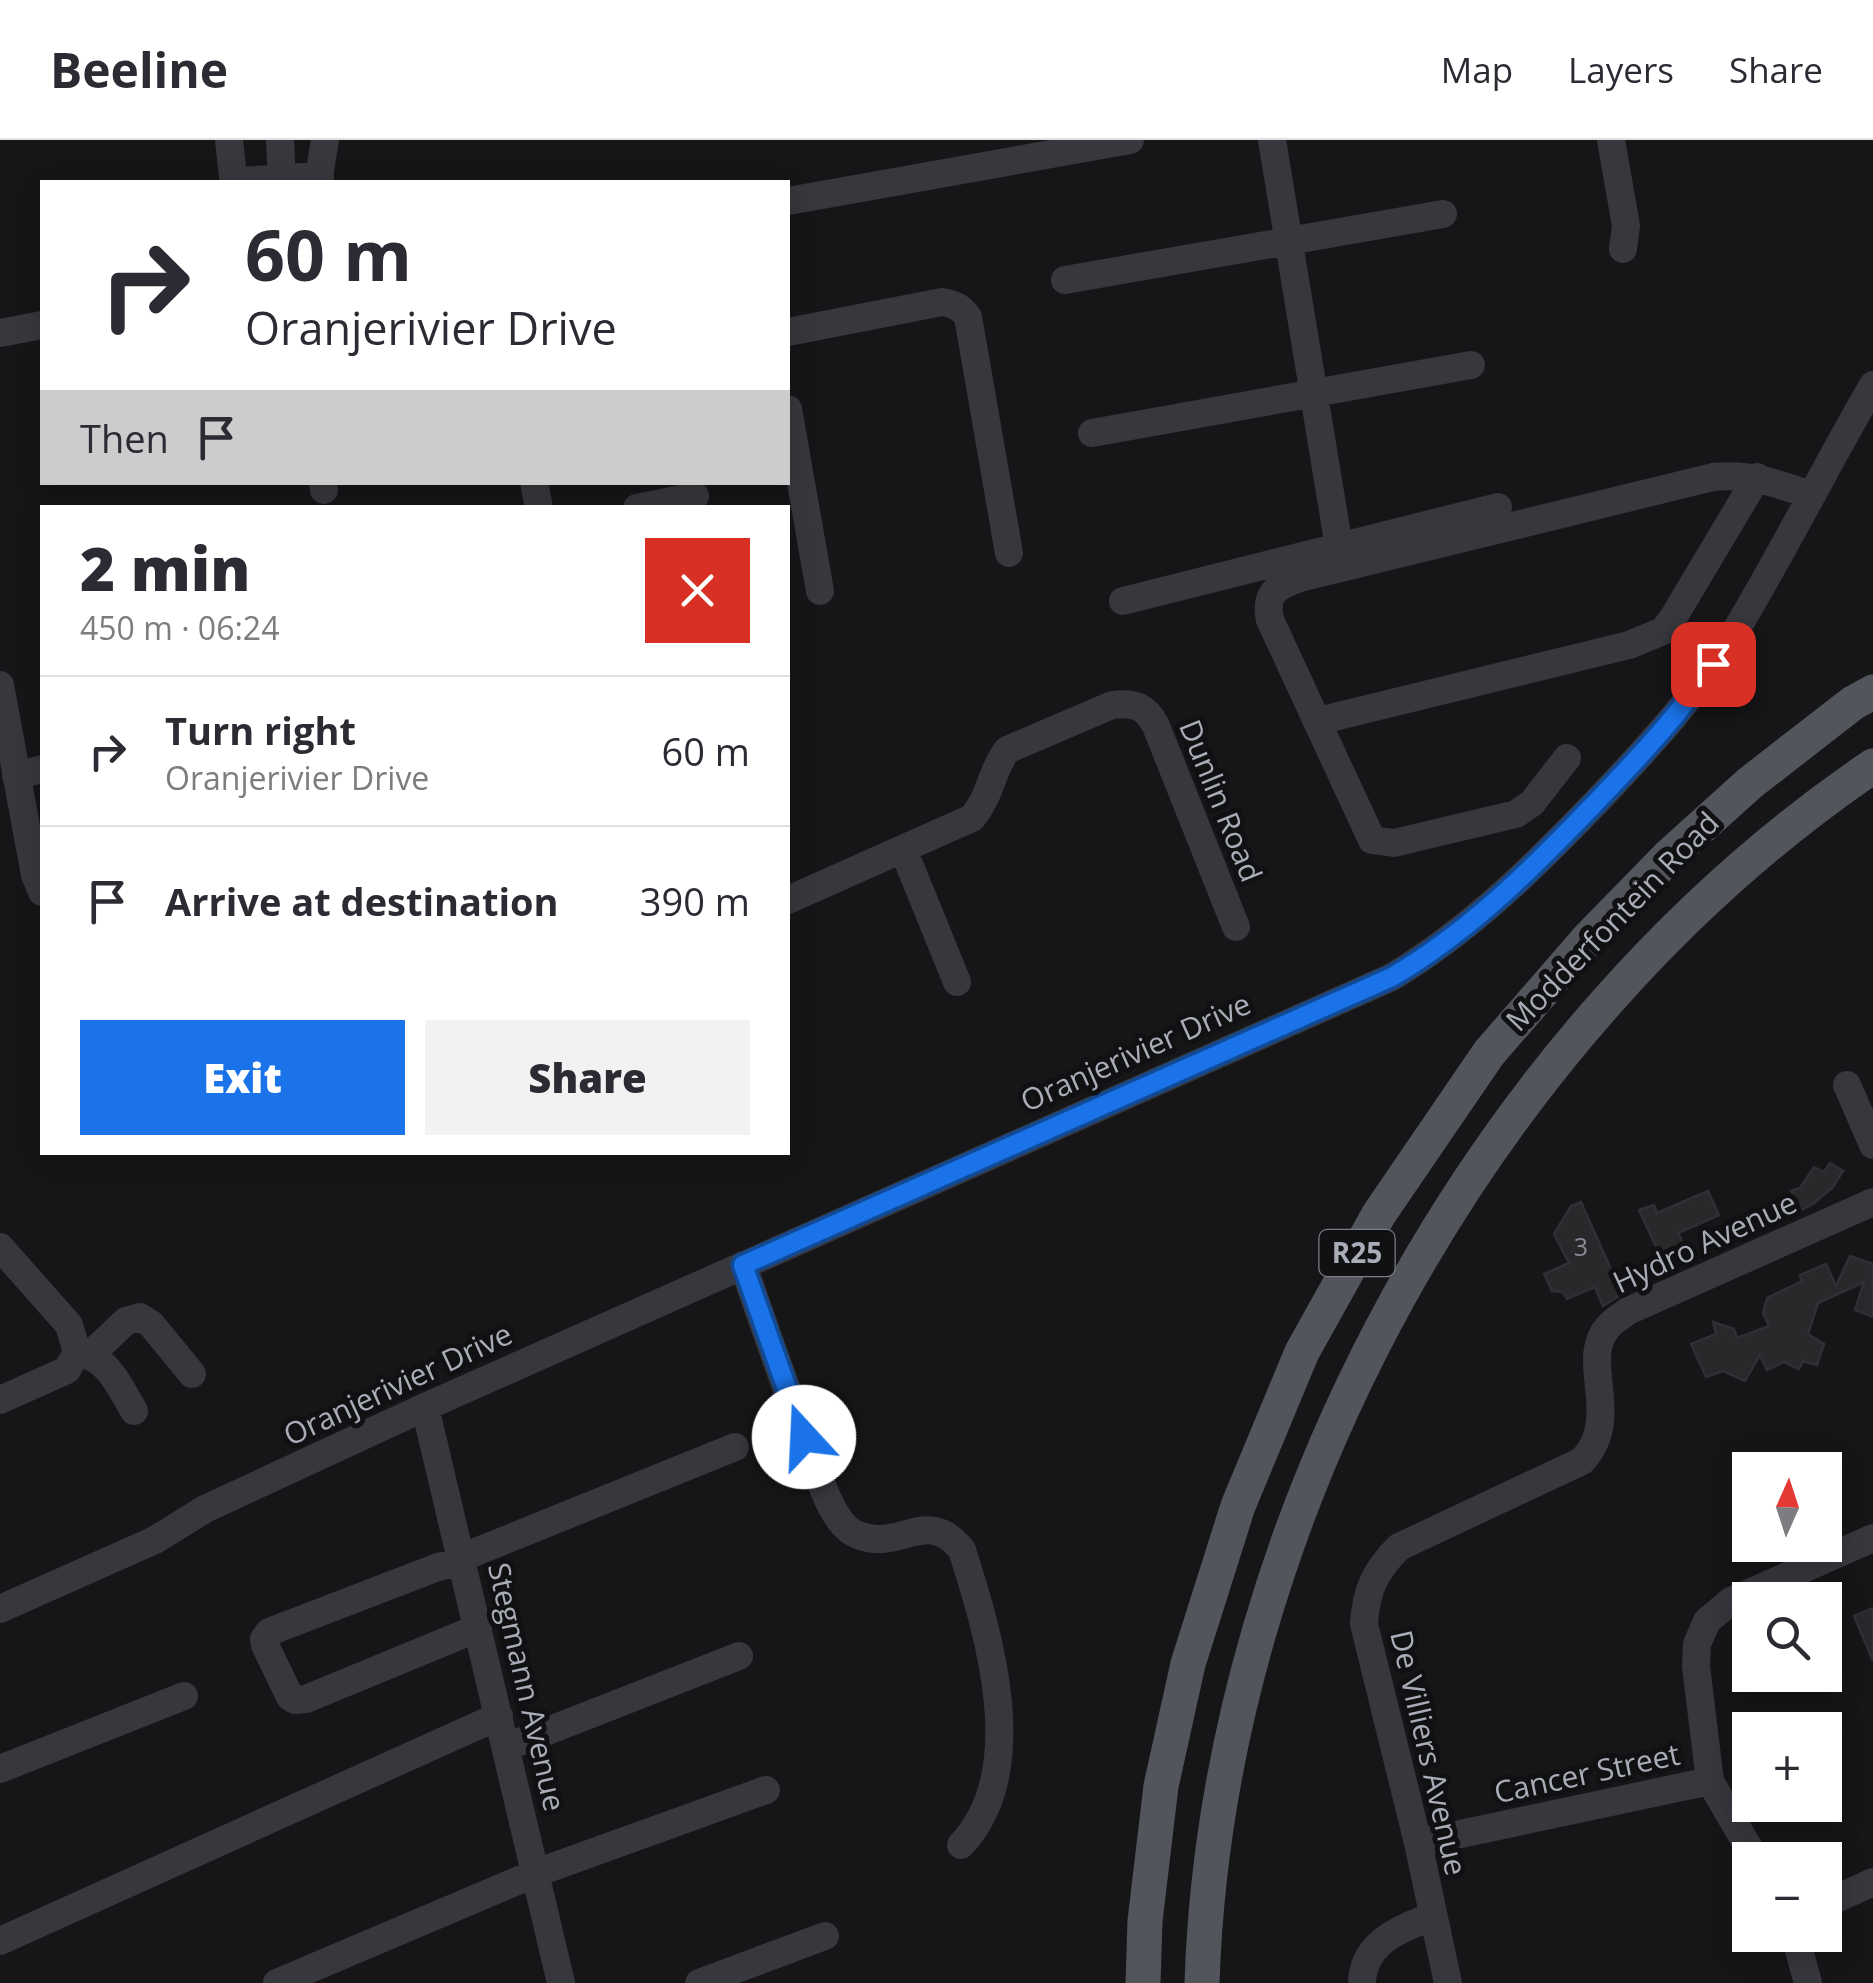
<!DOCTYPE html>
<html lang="en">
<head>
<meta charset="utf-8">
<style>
  :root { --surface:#fff; --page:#f2f2f3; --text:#2b2b33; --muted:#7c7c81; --line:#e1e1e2; --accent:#1a73e8 }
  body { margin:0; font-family:"Open Sans",sans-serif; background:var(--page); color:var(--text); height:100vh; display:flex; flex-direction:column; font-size:38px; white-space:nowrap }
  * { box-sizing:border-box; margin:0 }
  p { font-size:32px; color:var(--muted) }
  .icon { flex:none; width:55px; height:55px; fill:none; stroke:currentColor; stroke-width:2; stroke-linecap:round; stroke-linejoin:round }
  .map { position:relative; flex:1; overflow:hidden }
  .panel { position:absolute; left:40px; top:365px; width:750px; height:650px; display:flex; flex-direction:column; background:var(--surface); border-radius:0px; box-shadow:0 5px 25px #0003 }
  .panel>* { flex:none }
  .top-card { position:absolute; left:40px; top:40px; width:750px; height:305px; border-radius:0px; box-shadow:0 5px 25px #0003; background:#fff; color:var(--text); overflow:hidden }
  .needle { width:65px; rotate:3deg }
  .tools { position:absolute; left:1732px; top:1312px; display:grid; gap:20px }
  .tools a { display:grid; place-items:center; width:110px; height:110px; border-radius:0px; background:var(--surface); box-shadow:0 5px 25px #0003; font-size:50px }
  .pin { position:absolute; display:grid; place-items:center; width:85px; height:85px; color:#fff; margin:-42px; border-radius:20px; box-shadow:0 5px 15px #0006 }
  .me { position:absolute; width:110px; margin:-55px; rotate:340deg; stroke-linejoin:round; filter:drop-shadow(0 0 8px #0008) }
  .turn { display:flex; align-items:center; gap:35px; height:210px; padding:0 40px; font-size:45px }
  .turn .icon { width:130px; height:130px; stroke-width:2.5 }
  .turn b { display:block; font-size:70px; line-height:85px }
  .then { display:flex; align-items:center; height:95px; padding:0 40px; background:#0003; gap:20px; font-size:38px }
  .round { display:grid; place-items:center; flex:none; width:105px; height:105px; border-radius:0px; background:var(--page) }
  .head { display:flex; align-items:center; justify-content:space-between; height:170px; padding:0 40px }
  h1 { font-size:60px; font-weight:800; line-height:75px }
  .action { display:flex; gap:20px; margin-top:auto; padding:20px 40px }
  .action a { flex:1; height:115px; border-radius:0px; background:var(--accent); color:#fff; font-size:40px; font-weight:800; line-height:115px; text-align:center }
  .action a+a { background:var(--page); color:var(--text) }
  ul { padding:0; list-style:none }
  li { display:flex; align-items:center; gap:30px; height:150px; padding:0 40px; border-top:2px solid var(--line) }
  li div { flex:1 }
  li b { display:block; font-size:38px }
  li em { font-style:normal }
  header { display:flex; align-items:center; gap:60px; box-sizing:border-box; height:140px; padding:0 50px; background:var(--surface); border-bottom:2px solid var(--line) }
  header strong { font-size:48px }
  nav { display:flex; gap:55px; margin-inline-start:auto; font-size:35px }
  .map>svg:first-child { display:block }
  .building { fill:#29292c; stroke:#303034; stroke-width:2.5 }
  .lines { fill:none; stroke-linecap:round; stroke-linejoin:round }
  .minor { stroke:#37383d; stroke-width:28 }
  .major { stroke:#53555c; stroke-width:35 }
  .route-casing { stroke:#114b97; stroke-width:25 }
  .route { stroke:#1a73e8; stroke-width:18 }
  .labels { text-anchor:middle; stroke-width:10; stroke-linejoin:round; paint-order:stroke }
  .number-label { font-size:25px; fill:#888b94 }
  .shield { fill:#111113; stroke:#7b7e86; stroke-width:2.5 }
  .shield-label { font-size:28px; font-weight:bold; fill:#a8adb8 }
  .street-label { font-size:30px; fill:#a8adb8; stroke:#111113 }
</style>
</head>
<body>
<header>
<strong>Beeline</strong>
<nav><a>Map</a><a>Layers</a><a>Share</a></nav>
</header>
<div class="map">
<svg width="1873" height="1843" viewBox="0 0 1873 1843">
  <rect width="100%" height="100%" fill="#161618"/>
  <path class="building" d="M1830,1023L1843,1031L1833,1047L1813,1064L1788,1076L1782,1062L1793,1056L1791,1051L1800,1048L1814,1027L1824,1032Z
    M1708,1051L1719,1075L1678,1093L1689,1115L1664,1124L1639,1070L1654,1065L1657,1073Z
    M1581,1062L1622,1154L1603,1166L1595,1147L1567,1159L1563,1152L1552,1151L1544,1134L1569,1123L1554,1094L1571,1066Z
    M1850,1116L1873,1124V1177L1855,1170L1864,1142L1818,1163L1808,1194L1824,1204L1817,1225L1803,1221L1799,1229L1784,1222L1767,1230L1760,1215L1745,1241L1723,1231L1706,1237L1691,1204L1716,1194L1713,1182L1734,1189L1737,1198L1769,1186L1763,1173L1767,1158L1802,1141L1800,1135L1826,1124L1836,1146Z
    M1873,1468V1521L1854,1476Z"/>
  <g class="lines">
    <path class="minor" d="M229,0L233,37L239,41L320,36
      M280,0L282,40
      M1272,0L1339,407
      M1611,0L1626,86L1623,109
      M318,42L325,0
      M788,61L1130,0
      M1065,140L1443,74
      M788,192L942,162C954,164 961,167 968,177L1009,413
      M0,193L42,185
      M788,269L820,451
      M1092,293L1471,225
      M323,342L324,350
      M534,342L539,368
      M637,368L695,356
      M1123,461L1498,367
      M0,545L35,735L42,752
      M1318,581L1629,505L1663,491L1673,478L1757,337
      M1567,618L1532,663L1516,674L1394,703L1372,700L1270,480C1264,453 1277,446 1300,438L1713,337C1748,333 1776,343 1810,355
      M16,636L42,629
      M903,709L957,842
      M788,760L972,678C992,654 990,633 1007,610L1112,565C1134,562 1146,566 1156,586L1236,787
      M1847,945L1873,1005
      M0,1107L69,1185L77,1212L67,1230L0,1260
      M743,1125C764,1186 785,1247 809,1308C817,1331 825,1359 839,1379C843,1385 850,1392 856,1394C899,1414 926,1365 962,1410C989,1495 1031,1631 961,1705
      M77,1212C109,1218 119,1246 134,1271
      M91,1214L126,1181L140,1177L151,1184L192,1234
      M425,1267L561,1843
      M461,1418L735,1307
      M462,1422L438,1427L269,1492L264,1499L265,1505L290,1557L295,1560L306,1559L478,1488
      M0,1469L155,1400L205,1369L425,1267L1392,837C1473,788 1538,723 1603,655C1652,603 1700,551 1736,490C1784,410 1826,326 1873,245
      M507,1607L739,1516
      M0,1629L184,1556
      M1418,1703L1710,1641
      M1756,1720L1710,1641L1696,1526L1697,1504L1707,1481L1731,1461L1873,1398
      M1825,1764L1873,1742
      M1795,1795L1808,1843
      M0,1801L499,1576
      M277,1843L536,1733L766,1650
      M699,1843L825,1796
      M1362,1843C1363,1802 1400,1789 1433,1776
      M1448,1843L1418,1703L1364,1484C1366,1450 1375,1431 1399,1407L1582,1321C1624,1277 1577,1219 1609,1186C1614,1180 1622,1176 1628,1171L1873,1062"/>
    <path class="major" d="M1143,1843L1145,1781L1161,1646L1188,1524L1238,1366L1302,1212L1379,1074L1489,913L1588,799L1669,716L1750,643L1853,563L1873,552
      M1202,1843C1217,1376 1487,888 1873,626"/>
  </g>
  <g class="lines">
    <defs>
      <path id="route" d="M804,1297L743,1125L1392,837C1472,790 1536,725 1600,658C1640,616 1681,573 1713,524"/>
    </defs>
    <use href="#route" class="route-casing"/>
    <use href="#route" class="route"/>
  </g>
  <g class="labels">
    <g class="number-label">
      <text x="1581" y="1116">3</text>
    </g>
    <rect class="shield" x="1319.5" y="1090" width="75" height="46" rx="8"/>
    <g class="shield-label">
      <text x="1357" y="1123">R25</text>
    </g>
    <g class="street-label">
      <text transform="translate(1220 661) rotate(68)" y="10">Dunlin Road</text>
      <text transform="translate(1613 782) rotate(-46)" y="10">Modderfontein Road</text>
      <text transform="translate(1136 913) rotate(-24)" y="10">Oranjerivier Drive</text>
      <text transform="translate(1705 1103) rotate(-25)" y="10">Hydro Avenue</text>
      <text transform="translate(398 1245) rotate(-25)" y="10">Oranjerivier Drive</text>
      <text transform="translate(526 1547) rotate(77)" y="10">Stegmann Avenue</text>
      <text transform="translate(1428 1613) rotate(77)" y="10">De Villiers Avenue</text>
      <text transform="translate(1587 1634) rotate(-12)" y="10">Cancer Street</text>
    </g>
  </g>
</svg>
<div class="tools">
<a><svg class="needle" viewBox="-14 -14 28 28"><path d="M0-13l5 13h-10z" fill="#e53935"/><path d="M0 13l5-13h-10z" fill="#7c7c81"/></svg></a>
<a><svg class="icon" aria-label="search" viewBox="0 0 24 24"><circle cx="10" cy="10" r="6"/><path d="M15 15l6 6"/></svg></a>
<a>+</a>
<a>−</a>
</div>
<div class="pin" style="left:1713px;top:524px;background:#d93025"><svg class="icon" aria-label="arrive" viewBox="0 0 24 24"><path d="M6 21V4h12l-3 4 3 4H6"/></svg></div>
<svg class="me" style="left:804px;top:1297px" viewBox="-20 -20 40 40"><circle r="19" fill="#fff"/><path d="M0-13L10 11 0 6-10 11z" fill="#1a73e8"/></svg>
<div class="top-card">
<div class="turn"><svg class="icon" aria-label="right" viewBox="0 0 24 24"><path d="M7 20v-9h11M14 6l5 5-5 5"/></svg><div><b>60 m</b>Oranjerivier Drive</div></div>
<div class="then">Then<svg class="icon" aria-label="arrive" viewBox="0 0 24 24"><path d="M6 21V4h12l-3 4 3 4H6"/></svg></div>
</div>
<section class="panel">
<div class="head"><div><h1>2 min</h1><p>450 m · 06:24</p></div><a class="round" style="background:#d93025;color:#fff"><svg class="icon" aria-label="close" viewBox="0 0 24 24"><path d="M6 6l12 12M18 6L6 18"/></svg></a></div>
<ul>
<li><svg class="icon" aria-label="right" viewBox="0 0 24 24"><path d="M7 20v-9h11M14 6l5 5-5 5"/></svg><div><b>Turn right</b><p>Oranjerivier Drive</p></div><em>60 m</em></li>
<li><svg class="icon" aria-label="arrive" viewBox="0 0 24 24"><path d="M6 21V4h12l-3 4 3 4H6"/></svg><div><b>Arrive at destination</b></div><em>390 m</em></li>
</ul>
<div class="action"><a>Exit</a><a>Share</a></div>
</section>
</div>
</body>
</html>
